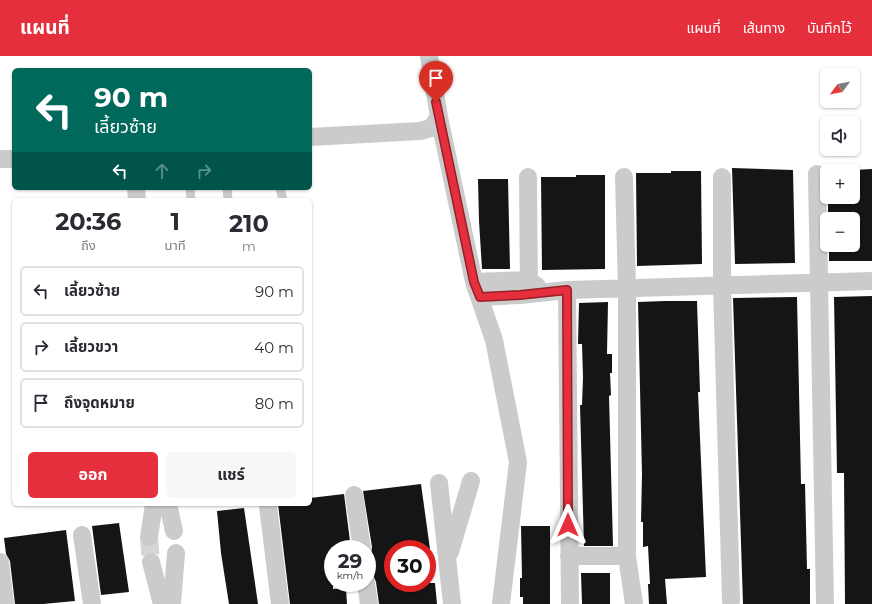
<!DOCTYPE html>
<html lang="th">
<head>
<meta charset="utf-8">
<style>
  :root { --surface:#fff; --page:#f7f7f7; --text:#2b2b33; --muted:#7c7c81; --line:#e1e1e2; --accent:#e62f3c }
  body { margin:0; font-family:Montserrat,"Noto Sans Thai",sans-serif; background:var(--page); color:var(--text); height:100vh; display:flex; flex-direction:column; font-size:15px; white-space:nowrap }
  * { box-sizing:border-box; margin:0 }
  p { font-size:13px; color:var(--muted) }
  .icon { flex:none; width:22px; height:22px; fill:none; stroke:currentColor; stroke-width:2; stroke-linecap:round; stroke-linejoin:round }
  .map { position:relative; flex:1; overflow:hidden }
  .details { position:absolute; left:12px; top:142px; width:300px; height:308px; display:flex; flex-direction:column; background:var(--surface); border-radius:6px; box-shadow:0 1px 3px #0004 }
  .details>* { flex:none }
  .top-card { position:absolute; left:12px; top:12px; width:300px; height:122px; border-radius:6px; box-shadow:0 1px 3px #0004; background:#00695c; color:#fff; overflow:hidden }
  .needle { width:26px; rotate:238deg }
  .buttons { position:absolute; left:820px; top:12px; display:grid; gap:8px }
  .buttons a { display:grid; place-items:center; width:40px; height:40px; border-radius:6px; background:var(--surface); box-shadow:0 1px 3px #0004; font-size:20px }
  .speed { position:absolute; left:324px; top:484px; display:flex; gap:8px; font-size:20px; font-weight:700; text-align:center }
  .speed>* { display:grid; place-content:center; width:52px; height:52px; border-radius:50%; background:var(--surface); box-shadow:0 1px 3px #0004; line-height:1 }
  .speed small { font-size:10px; font-weight:400 }
  .speed .limit { border:6px solid #d22; background:#fff; color:#111 }
  .pin { position:absolute; display:grid; place-items:center; width:34px; height:34px; color:#fff; margin:-41px -17px; border-radius:50% 50% 50% 0; rotate:-45deg; box-shadow:0 0 4px #0007 }
  .pin .icon { rotate:45deg }
  .me { position:absolute; width:44px; margin:-22px; rotate:0deg; stroke-linejoin:round; filter:drop-shadow(0 0 3px #0008) }
  .turn { display:flex; align-items:center; gap:14px; height:84px; padding:0 16px; font-size:18px }
  .turn .icon { width:52px; height:52px; stroke-width:2.5 }
  .turn b { display:block; font-size:28px; line-height:34px }
  .lanes { display:flex; align-items:center; height:38px; padding:0 16px; background:#0003; justify-content:center; gap:20px; direction:ltr }
  .lanes .off { opacity:.35 }
  .eta { display:flex; justify-content:space-evenly; align-items:center; height:68px; text-align:center }
  .eta b { font-size:24px; font-weight:700; line-height:28px }
  .action { display:flex; gap:8px; margin-top:auto; padding:8px 16px }
  .action a { flex:1; height:46px; border-radius:6px; background:var(--accent); color:#fff; font-size:16px; font-weight:700; line-height:46px; text-align:center }
  .action a+a { background:var(--page); color:var(--text) }
  ul { padding:0; list-style:none }
  li { display:flex; align-items:center; gap:12px; height:50px; margin:0 8px 6px; padding:0 8px; border:2px solid var(--line); border-radius:6px }
  li div { flex:1 }
  li b { display:block; font-size:15px }
  li em { font-style:normal }
  header { display:flex; align-items:center; gap:24px; box-sizing:border-box; height:56px; padding:0 20px; background:var(--accent); color:#fff }
  header strong { font-size:19px }
  nav { display:flex; gap:22px; margin-inline-start:auto; font-size:14px }
  .map>svg:first-child { display:block }
  .building { fill:#151515 }
  .lines { fill:none; stroke-linecap:round; stroke-linejoin:round }
  .street-tunnel { stroke:#d5d5d5; stroke-width:18; stroke-dasharray:18 9; stroke-linecap:butt }
  .lane { stroke:#cbcbcb; stroke-width:9 }
  .street { stroke:#cbcbcb; stroke-width:18 }
  .route-casing { stroke:#961f27; stroke-width:10 }
  .route { stroke:#e62f3c; stroke-width:7 }
</style>
</head>
<body>
<header>
<strong>แผนที่</strong>
<nav><a>แผนที่</a><a>เส้นทาง</a><a>บันทึกไว้</a></nav>
</header>
<div class="map">
<svg width="872" height="548" viewBox="0 0 872 548">
  <rect width="100%" height="100%" fill="#fff"/>
  <path class="building" d="M732,112L793,114L795,207L735,208Z
    M872,113V205H829V189H853V163H828V141H853V114Z
    M671,115H701L702,208L637,210L636,117H671Z
    M576,119H605V213L542,214L541,121H576Z
    M478,123H508L510,213H482L479,165Z
    M872,240V548H845L844,417H837L834,241Z
    M797,241L801,428H805L807,513H810V548H743L733,242Z
    M665,245H697L700,336H698L706,521L665,523L667,548H649L648,528H650L648,490L643,491V466H641L642,418L638,246Z
    M608,246L607,298H612V317H610L611,339L609,340L613,490H584L580,349H582L583,321L582,288H578L579,247Z
    M421,428L430,493H393V527H435L437,548H379L376,526L373,519L371,498L372,491L363,435Z
    M344,438L351,493H333V533L346,532L347,548H290L278,448H310V442Z
    M244,452L258,548H229L221,497L217,455Z
    M119,467L129,536L101,539L92,470Z
    M521,470H550V548H523V541H520V522H522Z
    M66,474L75,545L43,548H15L10,505L6,498L4,482Z
    M581,517H610V548H582Z"/>
  <g class="lines">
    <path class="street-tunnel" d="M149,481L151,506"/>
    <path class="lane" d="M190,132L191,144
      M227,132L228,144
      M280,132L283,144"/>
    <path class="street" d="M439,61L474,226L494,284L518,406L501,548
      M310,81L420,75L431,72L439,61L429,0
      M0,103H14
      M817,118L825,548
      M528,121L529,238
      M624,121L627,233V500L634,548
      M722,121V229L731,545
      M136,132L137,144
      M474,226L528,224L537,230
      M567,234L570,548
      M480,241L520,239L567,234L872,225
      M439,427L452,548
      M354,439L362,493
      M168,448L174,475
      M268,450L280,548
      M82,479L92,548
      M149,481L154,448
      M450,496L471,425
      M569,500H627
      M0,506L5,548
      M151,506L162,548
      M366,527L369,548
      M172,548L176,497"/>
  </g>
  <g class="lines">
    <defs>
      <path id="route" d="M436,46L474,226L480,241L520,239L567,234L568,469"/>
    </defs>
    <use href="#route" class="route-casing"/>
    <use href="#route" class="route"/>
  </g>
</svg>
<div class="buttons">
<a><svg class="needle" viewBox="-14 -14 28 28"><path d="M0-13l5 13h-10z" fill="#e53935"/><path d="M0 13l5-13h-10z" fill="#7c7c81"/></svg></a>
<a><svg class="icon" aria-label="sound" viewBox="0 0 24 24"><path d="M4 9h4l5-4v14l-5-4H4zM17 9q2 3 0 6"/></svg></a>
<a>+</a>
<a>−</a>
</div>
<div class="speed"><div>29<small>km/h</small></div><div class="limit">30</div></div>
<div class="pin" style="left:436px;top:46px;background:#d93025"><svg class="icon" aria-label="arrive" viewBox="0 0 24 24"><path d="M6 21V4h12l-3 4 3 4H6"/></svg></div>
<svg class="me" style="left:568px;top:469px" viewBox="-20 -20 40 40"><path d="M0-17L14 15 0 8-14 15z" fill="#e62f3c" stroke="#fff" stroke-width="4"/></svg>
<div class="top-card">
<div class="turn"><svg class="icon" aria-label="left" viewBox="0 0 24 24"><path d="M17 20v-9H6M10 6l-5 5 5 5"/></svg><div><b>90 m</b>เลี้ยวซ้าย</div></div>
<div class="lanes"><svg class="icon" aria-label="left" viewBox="0 0 24 24"><path d="M17 20v-9H6M10 6l-5 5 5 5"/></svg><svg class="icon off" aria-label="ahead" viewBox="0 0 24 24"><path d="M12 20V5M6 11l6-6 6 6"/></svg><svg class="icon off" aria-label="right" viewBox="0 0 24 24"><path d="M7 20v-9h11M14 6l5 5-5 5"/></svg></div>
</div>
<section class="details">
<div class="eta">
<div><b>20:36</b><p>ถึง</p></div>
<div><b>1</b><p>นาที</p></div>
<div><b>210</b><p>m</p></div>
</div>
<ul>
<li><svg class="icon" aria-label="left" viewBox="0 0 24 24"><path d="M17 20v-9H6M10 6l-5 5 5 5"/></svg><div><b>เลี้ยวซ้าย</b></div><em>90 m</em></li>
<li><svg class="icon" aria-label="right" viewBox="0 0 24 24"><path d="M7 20v-9h11M14 6l5 5-5 5"/></svg><div><b>เลี้ยวขวา</b></div><em>40 m</em></li>
<li><svg class="icon" aria-label="arrive" viewBox="0 0 24 24"><path d="M6 21V4h12l-3 4 3 4H6"/></svg><div><b>ถึงจุดหมาย</b></div><em>80 m</em></li>
</ul>
<div class="action"><a>ออก</a><a>แชร์</a></div>
</section>
</div>
</body>
</html>
